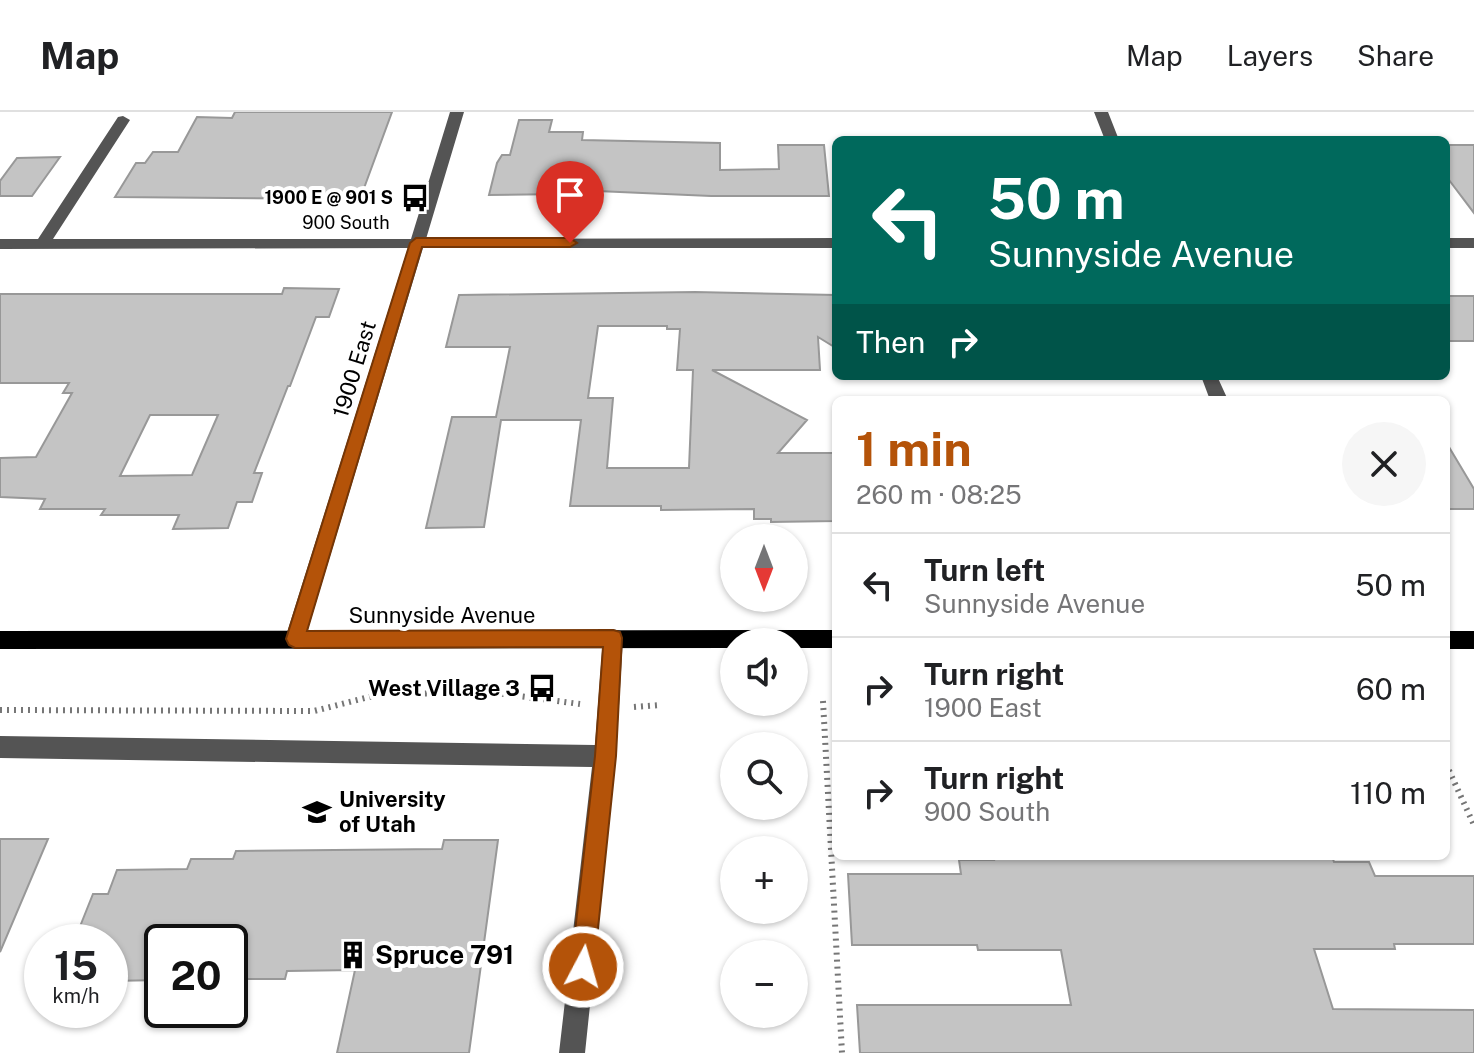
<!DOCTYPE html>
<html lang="en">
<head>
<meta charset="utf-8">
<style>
  :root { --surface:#fff; --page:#f6f6f6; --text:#202124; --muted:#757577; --line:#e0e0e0; --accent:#b45309 }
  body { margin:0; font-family:"Public Sans",sans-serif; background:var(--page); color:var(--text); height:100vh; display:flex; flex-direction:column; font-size:30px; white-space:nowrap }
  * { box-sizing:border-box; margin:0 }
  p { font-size:26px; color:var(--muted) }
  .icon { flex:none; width:44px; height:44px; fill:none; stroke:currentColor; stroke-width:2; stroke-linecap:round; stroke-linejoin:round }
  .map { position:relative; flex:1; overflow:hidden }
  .side { position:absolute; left:832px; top:284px; width:618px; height:464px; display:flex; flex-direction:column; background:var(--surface); border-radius:12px; box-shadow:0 2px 6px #0004 }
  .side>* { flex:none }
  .top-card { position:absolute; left:832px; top:24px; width:618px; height:244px; border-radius:12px; box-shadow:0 2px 6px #0004; background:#00695c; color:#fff; overflow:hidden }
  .needle { width:52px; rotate:180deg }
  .fabs { position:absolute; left:720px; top:412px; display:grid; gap:16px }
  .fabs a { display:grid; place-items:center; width:88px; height:88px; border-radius:50%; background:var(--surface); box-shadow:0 2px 6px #0004; font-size:40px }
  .speed { position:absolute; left:24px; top:812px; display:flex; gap:16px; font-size:40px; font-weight:700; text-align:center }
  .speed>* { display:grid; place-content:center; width:104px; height:104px; border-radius:50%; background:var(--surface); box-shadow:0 2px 6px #0004; line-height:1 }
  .speed small { font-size:20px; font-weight:400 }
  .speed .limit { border:4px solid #111; border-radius:12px; background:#fff; color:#111 }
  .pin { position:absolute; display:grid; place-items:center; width:68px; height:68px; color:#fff; margin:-82px -34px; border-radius:50% 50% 50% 0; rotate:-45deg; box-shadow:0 0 8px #0007 }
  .pin .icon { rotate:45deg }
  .me { position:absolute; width:88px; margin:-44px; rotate:6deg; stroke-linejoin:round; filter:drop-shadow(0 0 6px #0008) }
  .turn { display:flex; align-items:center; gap:28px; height:168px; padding:0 24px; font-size:36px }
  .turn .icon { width:104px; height:104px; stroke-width:2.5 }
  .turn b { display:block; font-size:56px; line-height:68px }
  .then { display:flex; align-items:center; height:76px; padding:0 24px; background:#0003; gap:16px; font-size:30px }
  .round { display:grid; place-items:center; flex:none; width:84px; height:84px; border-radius:42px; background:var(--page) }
  .summary { display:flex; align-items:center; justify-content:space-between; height:136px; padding:0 24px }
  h1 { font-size:48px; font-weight:700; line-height:60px; color:var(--accent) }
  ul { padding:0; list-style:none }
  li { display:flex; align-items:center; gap:24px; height:104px; padding:0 24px; border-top:2px solid var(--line) }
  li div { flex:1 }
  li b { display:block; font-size:30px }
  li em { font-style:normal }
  header { display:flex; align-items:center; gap:48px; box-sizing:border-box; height:112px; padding:0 40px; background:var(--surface); border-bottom:2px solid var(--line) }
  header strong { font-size:38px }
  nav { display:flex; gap:44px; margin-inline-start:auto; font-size:28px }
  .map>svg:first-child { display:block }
  .building { fill:#c4c4c4; stroke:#989898; stroke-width:2; fill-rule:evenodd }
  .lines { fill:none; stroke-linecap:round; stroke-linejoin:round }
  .path { stroke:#767676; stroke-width:6; stroke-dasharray:2 5; stroke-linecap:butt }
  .minor { fill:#545454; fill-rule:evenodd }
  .major { fill:#000; fill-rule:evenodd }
  .route { fill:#b45309; stroke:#753606; stroke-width:2 }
  .labels { text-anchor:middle; stroke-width:8; stroke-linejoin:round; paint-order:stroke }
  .far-poi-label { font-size:18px; font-weight:bold; fill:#000; stroke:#fff; text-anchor:end }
  .far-street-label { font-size:18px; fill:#000; stroke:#fff }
  .street-label { font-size:22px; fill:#000; stroke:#fff }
  .poi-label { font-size:22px; font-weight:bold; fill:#000; stroke:#fff; text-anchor:end }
  .near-poi-label { font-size:26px; font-weight:bold; fill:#000; stroke:#fff; text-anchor:start }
</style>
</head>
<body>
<header>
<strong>Map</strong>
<nav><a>Map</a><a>Layers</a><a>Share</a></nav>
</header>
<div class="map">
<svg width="1474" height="941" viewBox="0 0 1474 941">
  <rect width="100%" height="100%" fill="#fff"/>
  <path class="building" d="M235,0H392L360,87L115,85L136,51H145L153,40H178L197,5L232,6Z
    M519,8H552L549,20H583L582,28L720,31V58L779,57L778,33H824L829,84H711L574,78L563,82L489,83L497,51L502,43H510Z
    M1446,33H1474V101L1446,64Z
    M60,45L32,84H0V69L17,46Z
    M284,176L339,177L329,205H316L290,274H288L254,361H262L252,390H237L228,416L173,417L179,403H101L105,397H40L45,387L0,385V346L36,345L72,281H63L69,271H0V182H282ZM150,303H218L192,363L120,364Z
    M695,180L836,183V236L818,225L820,258H712L807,308L778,341H836V409L771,410V407H754V397L661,398V394H570L581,308H501L484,415L426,416L452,305H496L510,235H446L459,183ZM598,214H667V217H680L677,258H693L689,356H607L613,286H588Z
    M1446,184H1474V229H1446Z
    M1446,330L1474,377V397H1446Z
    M0,727H48L0,840Z
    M444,728H498L469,941H337L355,858L287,859L285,867H230V830H162V868L110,869V830L75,827L93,782H108L117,758L187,757L191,747H233L236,739L442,737Z
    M993,744H1332L1334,750H1369L1375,764H1474V832H1394L1395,837H1314L1333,897L1474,898V941H860L857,893H1071L1061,838H978L977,833H852L848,762H961L959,748H994Z"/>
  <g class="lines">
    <path class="path" d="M823,589L842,941
      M634,595L660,593
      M0,598L314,599L381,582L495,581L580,592
      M1446,652L1474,713"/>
    <path class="minor" d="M450,0H464L426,127L836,126V136H423L305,527L302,534L295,536L288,534L285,527L408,136L0,137V127H38L118,5L123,4L130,8L53,127H411Z
      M1094,0H1108L1119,28H1105Z
      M1446,126H1474V136H1446Z
      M1201,264H1217L1228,288H1210Z
      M613,517L620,519L623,526L616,644L585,941H559L592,655L0,646V624L595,633L603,526L606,519Z"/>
    <path class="major" d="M836,518V536H794V530H734V536L0,537V519Z
      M1446,519H1474V537H1446Z"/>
  </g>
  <path class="route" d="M416,126H570L577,131L570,135H422L307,519L613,518L620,520L622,526L616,644L594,855L591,863L583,866L575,863L571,855L595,644L603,535L295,536L289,533L286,527L410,131Z"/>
  <defs>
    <symbol id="bus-bare" viewBox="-9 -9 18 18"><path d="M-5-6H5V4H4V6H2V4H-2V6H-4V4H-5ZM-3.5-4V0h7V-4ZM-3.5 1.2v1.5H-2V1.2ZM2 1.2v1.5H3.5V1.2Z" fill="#000" stroke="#fff" stroke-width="2.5" paint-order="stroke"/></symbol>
    <symbol id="university-bare" viewBox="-9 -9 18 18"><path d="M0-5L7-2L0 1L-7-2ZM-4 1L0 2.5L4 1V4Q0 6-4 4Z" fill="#000" stroke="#fff" stroke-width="2.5" paint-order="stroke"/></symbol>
    <symbol id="building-bare" viewBox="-9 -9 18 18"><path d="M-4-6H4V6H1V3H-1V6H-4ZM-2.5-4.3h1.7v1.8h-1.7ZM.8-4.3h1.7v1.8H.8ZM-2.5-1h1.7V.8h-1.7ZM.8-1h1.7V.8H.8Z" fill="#000" stroke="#fff" stroke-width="2.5" paint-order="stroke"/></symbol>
  </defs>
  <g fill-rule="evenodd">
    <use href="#bus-bare" x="395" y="66" width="40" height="40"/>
    <use href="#bus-bare" x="522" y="556" width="40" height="40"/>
    <use href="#university-bare" x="297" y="680" width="40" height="40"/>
    <use href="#building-bare" x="333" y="823" width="40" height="40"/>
  </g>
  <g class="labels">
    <g class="far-poi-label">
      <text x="393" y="92">1900 E @ 901 S</text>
    </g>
    <g class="far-street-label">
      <text x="346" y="117">900 South</text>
    </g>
    <g class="street-label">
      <text transform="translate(354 257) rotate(-73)" y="8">1900 East</text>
      <text x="442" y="511">Sunnyside Avenue</text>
    </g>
    <g class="poi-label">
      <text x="520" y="584">West Village 3</text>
      <text x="339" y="695" text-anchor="start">University<tspan x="339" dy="25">of Utah</tspan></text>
    </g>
    <g class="near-poi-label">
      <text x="375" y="852">Spruce 791</text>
    </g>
  </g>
</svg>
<div class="fabs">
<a><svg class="needle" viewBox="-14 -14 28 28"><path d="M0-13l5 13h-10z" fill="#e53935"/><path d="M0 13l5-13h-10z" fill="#757577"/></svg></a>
<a><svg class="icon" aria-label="sound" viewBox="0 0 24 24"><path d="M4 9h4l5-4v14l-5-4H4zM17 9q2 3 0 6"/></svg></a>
<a><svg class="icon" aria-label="search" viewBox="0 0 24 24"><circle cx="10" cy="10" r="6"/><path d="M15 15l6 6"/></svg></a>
<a>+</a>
<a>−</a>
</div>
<div class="speed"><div>15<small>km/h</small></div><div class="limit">20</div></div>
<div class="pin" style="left:570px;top:131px;background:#d93025"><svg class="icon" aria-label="arrive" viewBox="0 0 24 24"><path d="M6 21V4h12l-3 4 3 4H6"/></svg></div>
<svg class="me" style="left:583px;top:855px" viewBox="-20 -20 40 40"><circle r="17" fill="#b45309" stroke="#fff" stroke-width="3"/><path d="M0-11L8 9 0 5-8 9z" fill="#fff"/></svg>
<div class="top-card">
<div class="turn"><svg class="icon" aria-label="left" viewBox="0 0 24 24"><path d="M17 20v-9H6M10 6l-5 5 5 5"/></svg><div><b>50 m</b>Sunnyside Avenue</div></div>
<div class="then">Then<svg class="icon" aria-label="right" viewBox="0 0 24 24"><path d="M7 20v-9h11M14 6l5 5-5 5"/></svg></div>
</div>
<section class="side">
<div class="summary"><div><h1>1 min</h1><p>260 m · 08:25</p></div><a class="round"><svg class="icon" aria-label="close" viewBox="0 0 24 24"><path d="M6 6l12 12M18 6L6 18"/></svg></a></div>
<ul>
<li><svg class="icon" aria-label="left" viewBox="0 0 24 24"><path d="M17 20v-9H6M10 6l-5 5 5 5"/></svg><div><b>Turn left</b><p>Sunnyside Avenue</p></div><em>50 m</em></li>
<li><svg class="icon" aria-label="right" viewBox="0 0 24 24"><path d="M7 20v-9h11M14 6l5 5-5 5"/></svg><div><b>Turn right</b><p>1900 East</p></div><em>60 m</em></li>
<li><svg class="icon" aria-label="right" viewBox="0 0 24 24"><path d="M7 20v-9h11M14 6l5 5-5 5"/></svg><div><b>Turn right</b><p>900 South</p></div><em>110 m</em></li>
</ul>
</section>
</div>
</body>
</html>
